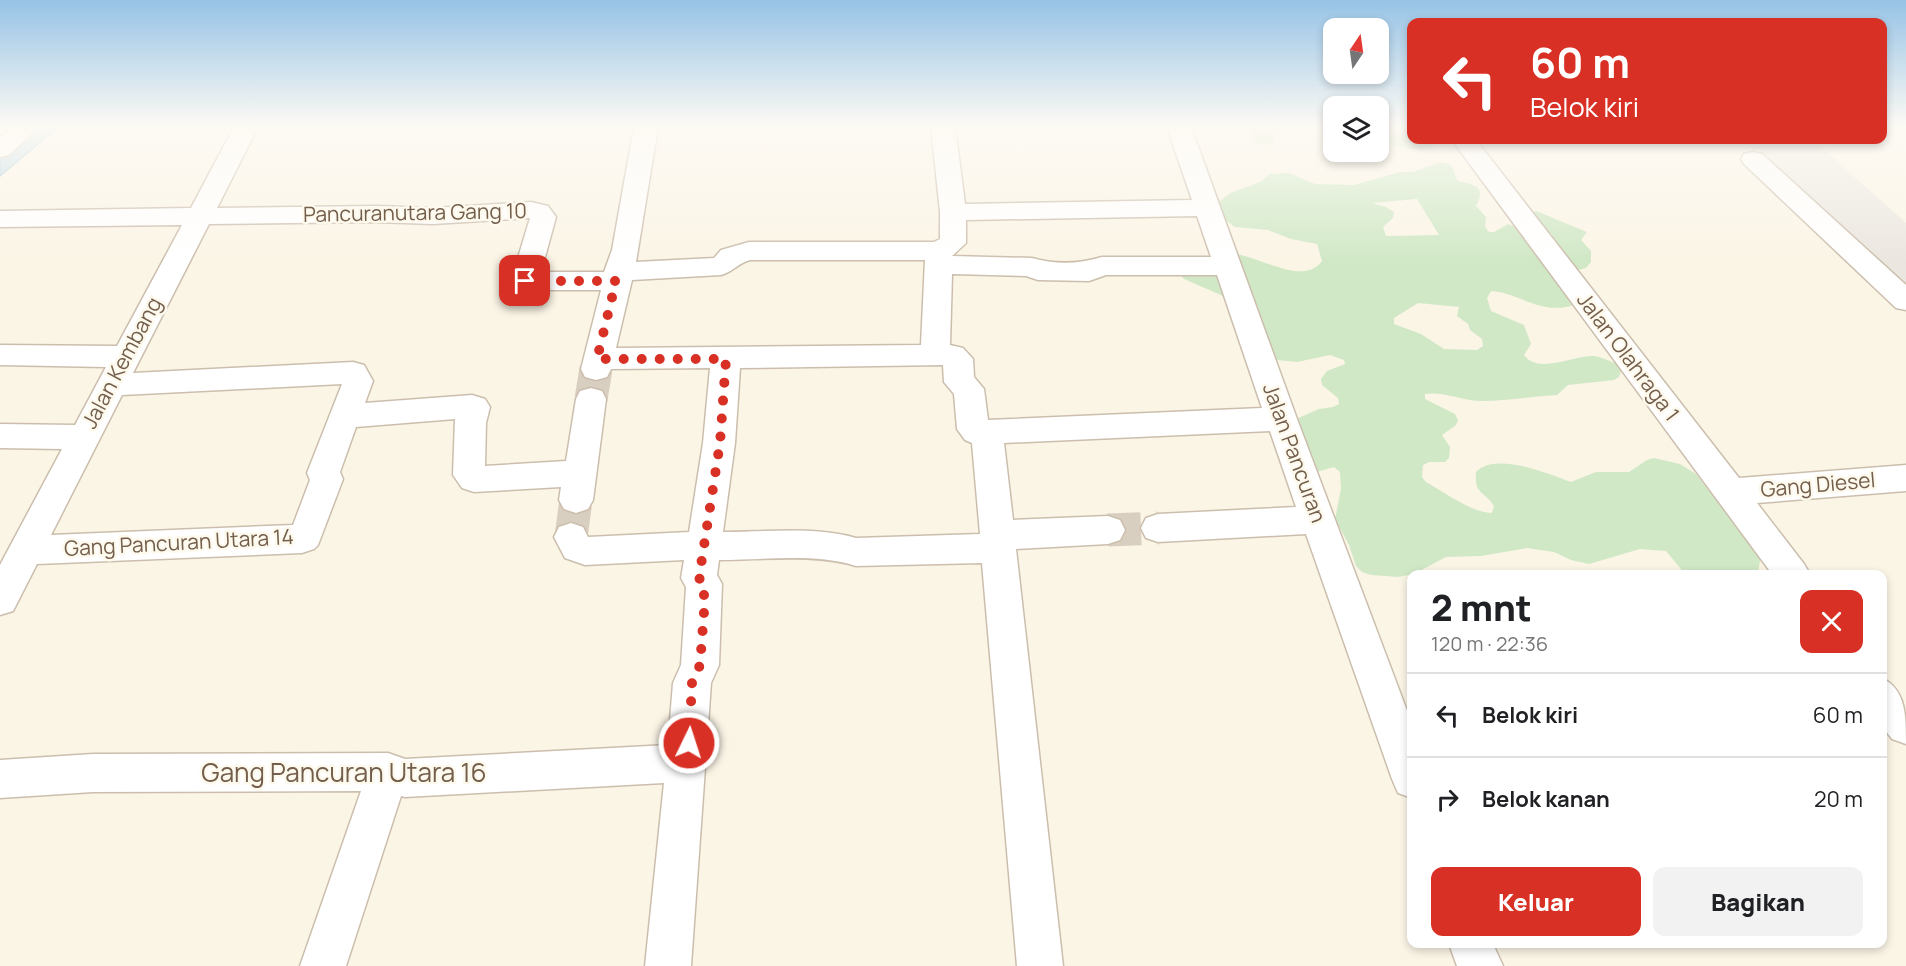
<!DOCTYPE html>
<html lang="id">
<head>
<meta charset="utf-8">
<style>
  :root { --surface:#fff; --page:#f2f2f2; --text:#202124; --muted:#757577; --line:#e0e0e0; --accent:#d93025 }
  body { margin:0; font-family:Manrope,sans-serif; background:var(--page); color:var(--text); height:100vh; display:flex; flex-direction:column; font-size:22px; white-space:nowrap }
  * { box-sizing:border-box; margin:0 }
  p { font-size:20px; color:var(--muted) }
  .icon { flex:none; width:33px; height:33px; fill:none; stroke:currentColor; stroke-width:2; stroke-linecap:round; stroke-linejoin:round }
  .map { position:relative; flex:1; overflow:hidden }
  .drawer { position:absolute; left:1407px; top:570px; width:480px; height:378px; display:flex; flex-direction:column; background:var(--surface); border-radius:12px; box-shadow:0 3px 9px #0003 }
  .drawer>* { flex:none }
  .guide { position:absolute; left:1407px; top:18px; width:480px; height:126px; border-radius:12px; box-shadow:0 3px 9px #0003; background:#d93025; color:#fff; overflow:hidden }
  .needle { width:39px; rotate:13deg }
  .buttons { position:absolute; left:1323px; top:18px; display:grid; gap:12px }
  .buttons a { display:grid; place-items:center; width:66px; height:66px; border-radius:12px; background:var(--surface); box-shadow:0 3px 9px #0003; font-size:30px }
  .pin { position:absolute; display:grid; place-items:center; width:51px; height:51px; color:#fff; margin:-26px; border-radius:12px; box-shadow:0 3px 9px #0006 }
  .me { position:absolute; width:66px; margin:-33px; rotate:4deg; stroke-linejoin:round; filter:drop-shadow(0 0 4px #0008) }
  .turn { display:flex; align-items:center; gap:21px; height:126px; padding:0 24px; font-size:27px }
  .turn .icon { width:78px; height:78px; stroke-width:2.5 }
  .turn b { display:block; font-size:42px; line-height:51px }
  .round { display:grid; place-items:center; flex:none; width:63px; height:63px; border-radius:12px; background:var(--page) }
  .head { display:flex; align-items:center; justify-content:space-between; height:102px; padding:0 24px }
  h1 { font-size:36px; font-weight:800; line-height:45px }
  .action { display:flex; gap:12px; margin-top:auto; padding:12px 24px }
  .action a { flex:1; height:69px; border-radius:12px; background:var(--accent); color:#fff; font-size:24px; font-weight:800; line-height:69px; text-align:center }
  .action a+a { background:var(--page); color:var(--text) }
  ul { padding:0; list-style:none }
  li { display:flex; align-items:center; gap:18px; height:84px; padding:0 24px; border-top:2px solid var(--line) }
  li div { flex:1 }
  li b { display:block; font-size:22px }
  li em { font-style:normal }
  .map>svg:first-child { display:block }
  .industrial { fill:#ebe7e0 }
  .green { fill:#d0e8c6; fill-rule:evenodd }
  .water { fill:#bcdae4; stroke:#a3c8d5; stroke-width:1.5 }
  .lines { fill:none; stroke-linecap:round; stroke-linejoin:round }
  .minor-tunnel { stroke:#d9cfc0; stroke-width:33; stroke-dasharray:33 16; stroke-linecap:butt }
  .minor-casing { stroke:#ccbead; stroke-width:3 }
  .minor { fill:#fff; fill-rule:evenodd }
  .route { stroke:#d93025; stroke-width:10; stroke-dasharray:0 18 }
  .labels { text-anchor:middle; stroke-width:5; stroke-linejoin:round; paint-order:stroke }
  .street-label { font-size:21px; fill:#735e4c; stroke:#fef9ed }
  .near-street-label { font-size:26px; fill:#735e4c; stroke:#fef9ed }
</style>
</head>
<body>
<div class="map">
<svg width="1906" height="966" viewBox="0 0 1906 966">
  <rect width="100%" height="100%" fill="#fbf5e6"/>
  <path class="industrial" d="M1742,140H1813L1906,223V290L1785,177Z"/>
  <path class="green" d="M1247,127H1282V133L1274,136L1273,143L1264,145L1254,142Z
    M1378,127H1411L1412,140H1435L1434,147L1421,150L1379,144Z
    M1440,162C1457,164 1451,170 1458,181C1476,185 1486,187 1476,206L1486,217L1485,227L1489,232H1494L1508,224L1554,242L1552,234L1540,228L1531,214L1536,211L1587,232L1581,240L1591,251V262L1586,268L1571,272L1575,296L1571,306C1538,314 1520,293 1491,291L1487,298L1491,311L1524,325L1531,344L1524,355C1538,375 1574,355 1594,356C1601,357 1610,361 1617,364L1621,371L1619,377L1614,380L1568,385L1557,395C1532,396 1507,401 1482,401C1463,401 1444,391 1425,394V399L1455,414L1458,420L1456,425L1442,435L1450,447L1449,458L1445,462H1429L1423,465L1422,477L1426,482C1446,493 1470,512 1492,513L1494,506C1484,490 1474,495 1476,472C1495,451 1549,474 1571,482L1596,472H1629L1647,460L1654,458L1680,464L1696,474L1726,513L1755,546L1760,560L1758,574H1685L1666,551L1640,549L1589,564L1571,560L1554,552L1527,548L1481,556L1446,557L1414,574L1398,577L1371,575L1362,572L1356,566L1349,545L1335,519L1341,489L1340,472L1334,467L1313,473L1287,423L1319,409L1333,407L1339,404L1338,398L1322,385L1321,379L1327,371L1345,364L1344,360L1330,355L1297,362L1267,359L1243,308L1221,295L1184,279L1180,275C1194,268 1212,256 1227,254C1254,251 1302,289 1322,261L1317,244L1291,239L1268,230L1235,227L1221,217L1217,209L1219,202L1230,193L1260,182L1270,174L1289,173L1315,184L1354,185L1400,172H1413ZM1417,199L1439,235L1386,236L1383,227L1393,218L1394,212L1386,207L1372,203ZM1418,303L1459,307L1457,316L1468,324L1470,330L1482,339L1483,346L1477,350L1444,349L1421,334L1394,324V318Z"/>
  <path class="water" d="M34,127H58L0,176V156Z"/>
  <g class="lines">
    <path class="minor-tunnel" d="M591,399L596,369
      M1108,530L1158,528
      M571,537L576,500"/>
    <defs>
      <path id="minor" d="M13,127H39L9,155L0,157V138Z
        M234,127H258L217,208L376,206L433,208L531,202L548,206L556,217L541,272H604L612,250L634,127H658L636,262L714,258L721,250L749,242H934L940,239V212L931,127H955L965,204L1192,200L1167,127H1191L1297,419L1412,724V798L1398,793L1392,779L1306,534L1158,542L1146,538L1141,528L1146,518L1158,514L1296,507L1270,431L1004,443L1013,520L1108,516L1120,520L1125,530L1120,540L1108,544L1016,549L1063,966H1017L982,563L856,566C816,553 762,560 719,560L717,575L722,584L719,665L711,683L691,966H645L664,783L405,797L401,796L346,966H300L361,791L93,792L0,798V760L93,754L388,753L405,759L668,745L673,683L681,665L686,587L681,578L684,560L585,565L565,558L554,537L559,527L571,523L583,527L588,537L689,532L703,443L710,368L611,369L607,377L596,380L585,377L581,369L601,290H525L515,287L511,281L530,218L433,224L376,222L209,224L133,373L353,362L364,365L373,381L365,403L472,395L485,399L490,407L486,423L485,466L566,461L576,399L580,391L591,388L602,391L606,399L593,500L588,509L576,513L564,509L559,500L561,487L474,492L462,488L453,475L455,419L356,427L340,472L343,479L318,545L314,549L302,553L37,564L13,611L0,615V565L62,449L0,448V424L75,425L106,367L0,365V345L117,346L182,225L0,227V211L191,208ZM1197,216L1211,257H1102C1078,264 1056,265 1032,258L952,256L966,243V220ZM750,260H925L921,345L616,348L632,280L721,275C733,272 738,263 750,260ZM952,274L1026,276L1038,280L1089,281L1106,275H1217L1262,408L988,420L984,389L974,377L973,359L963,348L950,345ZM943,365L944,382L954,394L957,429L965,440L972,443L980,534L856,538C816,526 765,532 723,532L735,443L740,368ZM342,384L307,473L310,480L293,525L51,535L122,395Z
        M1452,140H1476L1739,478L1906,465V491L1757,503L1804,564L1810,574H1772Z
        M1753,152L1762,154L1906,285V310L1896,308L1744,164L1741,159L1744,154Z
        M1882,678C1906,690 1906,715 1906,744L1892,739L1882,726Z
        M1449,944H1493L1503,966H1457Z"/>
    </defs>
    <use href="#minor" class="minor-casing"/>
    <use href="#minor" class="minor"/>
  </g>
  <linearGradient id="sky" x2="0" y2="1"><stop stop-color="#96c3e6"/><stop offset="0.48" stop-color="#fdfaf4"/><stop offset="1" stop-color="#fdfaf4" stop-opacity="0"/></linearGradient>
  <rect width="1906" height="262" fill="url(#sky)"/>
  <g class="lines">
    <path class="route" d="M525,281H616L597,359H726L720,443L699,578L704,584V612L700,665L692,683L689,743"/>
  </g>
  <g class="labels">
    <g class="street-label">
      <text transform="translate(415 213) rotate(-1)" y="7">Pancuranutara Gang 10</text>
      <text transform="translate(1628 357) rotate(53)" y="7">Jalan Olahraga 1</text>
      <text transform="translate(122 363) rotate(-62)" y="7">Jalan Kembang</text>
      <text transform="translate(1294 453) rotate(70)" y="7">Jalan Pancuran</text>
      <text transform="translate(1818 485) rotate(-5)" y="7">Gang Diesel</text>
      <text transform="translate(179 543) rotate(-3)" y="7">Gang Pancuran Utara 14</text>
    </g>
    <g class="near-street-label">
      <text x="344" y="782">Gang Pancuran Utara 16</text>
    </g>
  </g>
</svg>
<div class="buttons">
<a><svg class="needle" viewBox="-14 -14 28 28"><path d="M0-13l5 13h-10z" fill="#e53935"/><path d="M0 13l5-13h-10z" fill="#757577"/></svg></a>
<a><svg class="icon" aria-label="layers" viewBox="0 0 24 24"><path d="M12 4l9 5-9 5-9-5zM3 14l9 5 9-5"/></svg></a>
</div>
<div class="pin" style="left:525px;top:281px;background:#d93025"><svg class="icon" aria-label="arrive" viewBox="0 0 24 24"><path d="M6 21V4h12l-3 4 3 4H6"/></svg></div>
<svg class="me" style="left:689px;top:743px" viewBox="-20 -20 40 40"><circle r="17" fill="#d93025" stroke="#fff" stroke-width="3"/><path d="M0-11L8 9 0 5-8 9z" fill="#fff"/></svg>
<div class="guide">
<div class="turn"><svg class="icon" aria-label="left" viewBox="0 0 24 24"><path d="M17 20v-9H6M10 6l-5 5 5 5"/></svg><div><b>60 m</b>Belok kiri</div></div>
</div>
<section class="drawer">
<div class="head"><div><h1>2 mnt</h1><p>120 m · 22:36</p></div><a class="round" style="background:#d93025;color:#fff"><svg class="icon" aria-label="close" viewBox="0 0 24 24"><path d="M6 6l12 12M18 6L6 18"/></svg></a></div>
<ul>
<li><svg class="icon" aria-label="left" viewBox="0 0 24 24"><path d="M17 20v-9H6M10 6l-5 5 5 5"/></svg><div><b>Belok kiri</b></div><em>60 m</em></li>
<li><svg class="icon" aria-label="right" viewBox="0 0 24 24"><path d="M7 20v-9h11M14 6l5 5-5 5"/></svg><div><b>Belok kanan</b></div><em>20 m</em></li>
</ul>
<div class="action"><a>Keluar</a><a>Bagikan</a></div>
</section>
</div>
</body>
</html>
